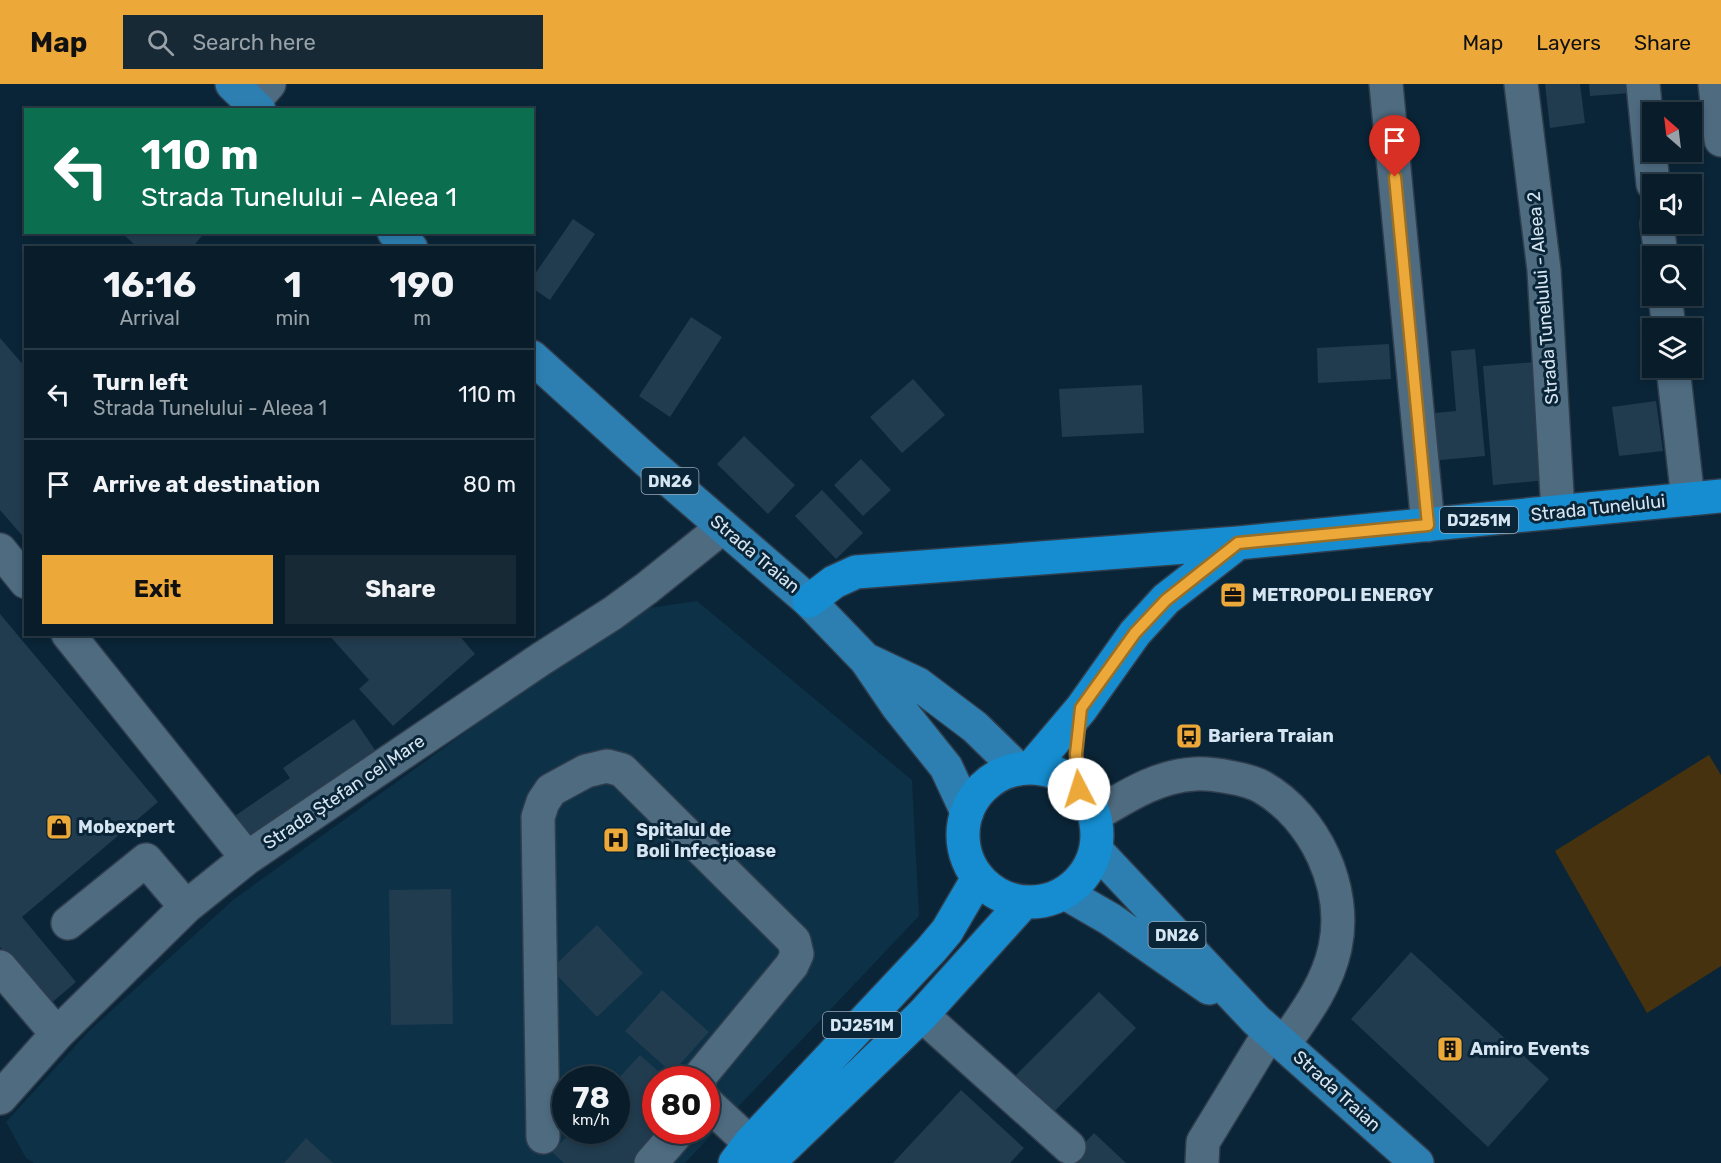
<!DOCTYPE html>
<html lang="en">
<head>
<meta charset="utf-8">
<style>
  :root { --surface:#081c29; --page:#162935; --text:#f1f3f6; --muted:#98a1a8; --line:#293a46; --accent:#eca93a }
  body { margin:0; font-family:Rubik,sans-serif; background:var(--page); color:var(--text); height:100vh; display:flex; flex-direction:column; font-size:22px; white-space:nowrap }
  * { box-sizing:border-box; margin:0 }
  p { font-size:20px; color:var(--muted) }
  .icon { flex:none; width:33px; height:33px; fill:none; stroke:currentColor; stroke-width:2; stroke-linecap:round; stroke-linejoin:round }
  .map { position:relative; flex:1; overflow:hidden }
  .panel { position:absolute; left:24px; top:162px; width:510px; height:390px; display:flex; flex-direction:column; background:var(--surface); border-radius:0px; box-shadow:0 3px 9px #0003,0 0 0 2px var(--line) }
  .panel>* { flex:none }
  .guide { position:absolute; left:24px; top:24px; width:510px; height:126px; border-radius:0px; box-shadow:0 3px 9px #0003,0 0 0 2px var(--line); background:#0b6e4f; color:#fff; overflow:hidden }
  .needle { width:39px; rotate:332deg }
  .tools { position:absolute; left:1642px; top:18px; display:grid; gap:12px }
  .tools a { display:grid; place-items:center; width:60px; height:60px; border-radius:0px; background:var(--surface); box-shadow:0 3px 9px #0003,0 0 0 2px var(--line); font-size:30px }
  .speed { position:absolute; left:552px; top:982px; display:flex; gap:12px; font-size:30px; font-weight:700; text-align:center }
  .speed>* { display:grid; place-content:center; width:78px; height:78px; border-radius:50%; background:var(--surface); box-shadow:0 3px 9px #0003,0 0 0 2px var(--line); line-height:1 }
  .speed small { font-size:15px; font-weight:400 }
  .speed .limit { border:9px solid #d22; background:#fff; color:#111 }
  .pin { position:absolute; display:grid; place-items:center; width:51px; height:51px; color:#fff; margin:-62px -26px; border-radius:50% 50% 50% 0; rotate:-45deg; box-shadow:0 0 6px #0007 }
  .pin .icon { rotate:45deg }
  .me { position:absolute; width:66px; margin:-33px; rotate:355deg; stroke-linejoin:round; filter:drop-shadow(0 0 4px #0008) }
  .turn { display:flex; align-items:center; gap:21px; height:126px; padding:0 18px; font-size:27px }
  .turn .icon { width:78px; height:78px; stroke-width:2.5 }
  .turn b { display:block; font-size:42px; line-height:51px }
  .eta { display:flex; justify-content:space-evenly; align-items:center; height:102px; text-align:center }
  .eta b { font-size:36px; font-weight:700; line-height:42px }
  .button { display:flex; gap:12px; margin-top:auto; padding:12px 18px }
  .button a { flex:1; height:69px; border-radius:0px; background:var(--accent); color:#111; font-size:24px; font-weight:700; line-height:69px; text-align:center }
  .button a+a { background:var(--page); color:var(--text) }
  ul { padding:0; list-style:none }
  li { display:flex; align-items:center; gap:18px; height:90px; padding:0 18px; border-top:2px solid var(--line) }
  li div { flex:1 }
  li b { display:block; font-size:22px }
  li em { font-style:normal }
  header { display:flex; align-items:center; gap:36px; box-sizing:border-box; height:84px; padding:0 30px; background:var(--accent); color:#111 }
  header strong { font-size:28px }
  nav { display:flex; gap:33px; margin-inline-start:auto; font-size:21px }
  .search { width:420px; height:54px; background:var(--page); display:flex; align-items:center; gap:15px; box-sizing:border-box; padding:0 21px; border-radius:0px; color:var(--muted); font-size:22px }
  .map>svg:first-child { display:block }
  .built { fill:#0d3147; fill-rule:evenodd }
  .green { fill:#473210 }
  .building { fill:#213c4f }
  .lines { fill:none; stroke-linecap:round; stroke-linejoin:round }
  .minor-casing { stroke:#2f3d4d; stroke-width:36 }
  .major-casing { stroke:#2f3d4d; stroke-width:36 }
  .highway-casing { stroke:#2f3d4d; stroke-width:36 }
  .minor { stroke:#4e6b80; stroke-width:33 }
  .major { stroke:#2c7fb0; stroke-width:33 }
  .highway { stroke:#158dd0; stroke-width:33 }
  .route-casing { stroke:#996e26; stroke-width:15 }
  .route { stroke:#eca93a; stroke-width:10 }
  .labels { text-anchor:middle; stroke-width:6; stroke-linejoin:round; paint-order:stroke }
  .shield { fill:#0a2537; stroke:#99abba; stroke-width:1.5 }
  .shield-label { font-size:16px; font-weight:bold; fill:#d6e5f2 }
  .street-label { font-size:18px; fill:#d6e5f2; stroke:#0a2537 }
  .poi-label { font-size:18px; font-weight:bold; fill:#d6e5f2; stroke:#0a2537; text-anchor:start }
</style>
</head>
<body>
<header>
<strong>Map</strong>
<div class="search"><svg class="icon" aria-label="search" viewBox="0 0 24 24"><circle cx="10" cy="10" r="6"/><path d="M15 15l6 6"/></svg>Search here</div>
<nav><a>Map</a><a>Layers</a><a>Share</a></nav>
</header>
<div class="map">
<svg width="1721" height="1079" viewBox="0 0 1721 1079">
  <rect width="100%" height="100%" fill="#0a2537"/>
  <path class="built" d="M697,517L912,696L919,832L685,1079H34L26,1074L6,1038L89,947L233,816L635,526ZM566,996H616V1047H566ZM656,996H706V1047H656Z"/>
  <path class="green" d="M1709,671L1721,691V882L1647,929L1555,767Z"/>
  <path class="building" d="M1545,0H1580L1585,39L1550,44Z
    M1589,0H1630L1631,9L1590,12Z
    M573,135L595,150L550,216L532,204V194Z
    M121,148H205L192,164H138Z
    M691,233L722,253L670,333L639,312Z
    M0,254L26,284V456L0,426Z
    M1389,260L1391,295L1318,299L1317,264Z
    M1475,265L1485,372L1429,377L1424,330L1456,327L1451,267Z
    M1537,278L1547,396L1493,401L1483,282Z
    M913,295L945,331L902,369L870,333Z
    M1142,301L1144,349L1062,353L1059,305Z
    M1656,317L1663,367L1619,372L1612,323Z
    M744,352L795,401L768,430L717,380Z
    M861,375L891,406L863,432L834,401Z
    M822,406L863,449L836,475L795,432Z
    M0,530L158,718L22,833L76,898L49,921L0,863Z
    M328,550H458L475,570L393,642L359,605L369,596Z
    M354,635L377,669L244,760L229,736L290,694L283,684Z
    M451,805L453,940L391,941L389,806Z
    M597,841L643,889L597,933L551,885Z
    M1411,868L1549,995L1488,1063L1351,935Z
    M662,906L709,948L672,989L625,947Z
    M1099,908L1136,944L1047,1035L1009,998Z
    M640,971L668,996H656V1047H667L639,1079H564L552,1068L572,1047H616V997Z
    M961,1006L1024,1064L1010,1079H893Z
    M1094,1049L1126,1079H1066Z
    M306,1054L333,1079H284Z"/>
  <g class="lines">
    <defs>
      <path id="minor" d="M1386,0L1428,441
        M1521,0L1544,186L1558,428
        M1643,0L1653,100
        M1715,0L1721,56
        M252,19L269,0
        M1657,140L1661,172
        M1665,212L1669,244
        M1673,284L1688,415
        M0,466L26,498
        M68,550L247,774
        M1095,731C1127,712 1157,692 1195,690C1212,689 1248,695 1262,703C1315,733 1348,804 1335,864C1327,901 1305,930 1284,960
        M68,839L146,776L186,823
        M0,883L57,950
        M922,931L1069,1063
        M0,1014L57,950L186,823L247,774L541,575L613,529L647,504L723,443
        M706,1018L750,1059
        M543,1053L538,733L543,718L551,706L586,687L607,682L622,686L794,857L797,870L792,881L701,991L700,996
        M651,1079L679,1047
        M1202,1079L1203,1058L1270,948"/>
      <path id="major" d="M232,0L259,26
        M394,148L411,164
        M532,273L646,376L809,517L866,576L898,623L946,683L967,728
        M867,576L918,600L975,643L1018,685
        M1096,766L1256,936L1417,1079
        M1065,809L1110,835L1209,904"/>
      <path id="highway" d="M809,517L834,498L856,488L1238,459L1721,412
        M963 751a67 67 0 1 1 134 0a67 67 0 1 1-134 0Z
        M1031,684L1081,625L1135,549L1166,515L1238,459
        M735,1079L750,1059L931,866L947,847L978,794
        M768,1079L922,931L1024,818"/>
    </defs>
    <use href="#minor" class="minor-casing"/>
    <use href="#major" class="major-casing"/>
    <use href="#highway" class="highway-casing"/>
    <use href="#minor" class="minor"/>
    <use href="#major" class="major"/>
    <use href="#highway" class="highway"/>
  </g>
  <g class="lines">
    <defs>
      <path id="route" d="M1079,705L1076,670L1081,624L1135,549L1166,516L1238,459L1428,441L1395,93"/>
    </defs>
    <use href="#route" class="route-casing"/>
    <use href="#route" class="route"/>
  </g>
  <defs>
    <symbol id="office-square" viewBox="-11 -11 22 22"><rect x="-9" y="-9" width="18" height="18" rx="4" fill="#eca93a" stroke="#0a2537"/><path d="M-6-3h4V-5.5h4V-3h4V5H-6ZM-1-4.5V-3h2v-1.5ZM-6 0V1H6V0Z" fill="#111"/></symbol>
    <symbol id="bus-square" viewBox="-11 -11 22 22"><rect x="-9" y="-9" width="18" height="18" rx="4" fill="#eca93a" stroke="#0a2537"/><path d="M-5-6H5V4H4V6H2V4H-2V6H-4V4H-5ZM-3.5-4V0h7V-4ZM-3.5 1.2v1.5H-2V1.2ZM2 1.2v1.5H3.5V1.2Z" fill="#111"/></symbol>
    <symbol id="shop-square" viewBox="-11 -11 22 22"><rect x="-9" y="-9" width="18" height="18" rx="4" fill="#eca93a" stroke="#0a2537"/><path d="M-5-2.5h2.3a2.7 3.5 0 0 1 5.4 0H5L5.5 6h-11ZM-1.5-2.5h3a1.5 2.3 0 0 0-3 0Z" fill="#111"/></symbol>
    <symbol id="hospital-square" viewBox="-11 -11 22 22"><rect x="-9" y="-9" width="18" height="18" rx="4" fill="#eca93a" stroke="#0a2537"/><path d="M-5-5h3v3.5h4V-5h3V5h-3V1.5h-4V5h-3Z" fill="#111"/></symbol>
    <symbol id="building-square" viewBox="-11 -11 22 22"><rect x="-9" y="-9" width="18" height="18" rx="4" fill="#eca93a" stroke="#0a2537"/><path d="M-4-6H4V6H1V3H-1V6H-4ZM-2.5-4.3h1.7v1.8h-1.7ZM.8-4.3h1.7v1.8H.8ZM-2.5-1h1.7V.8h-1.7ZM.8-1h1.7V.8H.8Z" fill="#111"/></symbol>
  </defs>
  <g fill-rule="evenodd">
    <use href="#office-square" x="1218" y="496" width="30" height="30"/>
    <use href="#bus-square" x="1174" y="637" width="30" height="30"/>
    <use href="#shop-square" x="44" y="728" width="30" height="30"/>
    <use href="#hospital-square" x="601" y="741" width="30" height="30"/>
    <use href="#building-square" x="1435" y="950" width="30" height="30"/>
  </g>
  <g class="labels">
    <g class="shield">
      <rect x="641.5" y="384" width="57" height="26" rx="4.5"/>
      <rect x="1440" y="423" width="78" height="26" rx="4.5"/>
      <rect x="1148.5" y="838" width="57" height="26" rx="4.5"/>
      <rect x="823" y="928" width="78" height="26" rx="4.5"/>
    </g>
    <g class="shield-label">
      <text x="670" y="403">DN26</text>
      <text x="1479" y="442">DJ251M</text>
      <text x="1177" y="857">DN26</text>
      <text x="862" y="947">DJ251M</text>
    </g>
    <g class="street-label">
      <text transform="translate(1543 214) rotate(-95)" y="6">Strada Tunelului - Aleea 2</text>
      <text transform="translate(1598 424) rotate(-6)" y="6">Strada Tunelului</text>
      <text transform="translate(755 470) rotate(40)" y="6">Strada Traian</text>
      <text transform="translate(344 708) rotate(-34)" y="6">Strada Ștefan cel Mare</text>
      <text transform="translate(1337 1007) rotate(42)" y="6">Strada Traian</text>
    </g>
    <g class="poi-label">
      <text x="1252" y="517">METROPOLI ENERGY</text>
      <text x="1208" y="658">Bariera Traian</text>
      <text x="78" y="749">Mobexpert</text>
      <text x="636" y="752">Spitalul de<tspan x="636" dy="21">Boli Infecțioase</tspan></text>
      <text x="1470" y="971">Amiro Events</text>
    </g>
  </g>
</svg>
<div class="tools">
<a><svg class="needle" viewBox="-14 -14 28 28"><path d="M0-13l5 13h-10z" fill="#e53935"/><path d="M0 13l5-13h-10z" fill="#98a1a8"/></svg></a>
<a><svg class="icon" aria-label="sound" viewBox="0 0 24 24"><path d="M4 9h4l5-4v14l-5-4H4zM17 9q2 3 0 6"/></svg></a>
<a><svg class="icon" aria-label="search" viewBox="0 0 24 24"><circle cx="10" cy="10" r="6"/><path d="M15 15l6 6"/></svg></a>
<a><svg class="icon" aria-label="layers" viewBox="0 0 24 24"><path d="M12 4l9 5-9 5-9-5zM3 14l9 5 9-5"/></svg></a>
</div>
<div class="speed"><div>78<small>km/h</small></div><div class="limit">80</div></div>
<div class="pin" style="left:1395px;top:93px;background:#d93025"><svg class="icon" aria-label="arrive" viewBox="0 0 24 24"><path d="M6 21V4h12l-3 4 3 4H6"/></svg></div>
<svg class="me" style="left:1079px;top:705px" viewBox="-20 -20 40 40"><circle r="19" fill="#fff"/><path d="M0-13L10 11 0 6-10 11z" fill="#eca93a"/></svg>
<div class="guide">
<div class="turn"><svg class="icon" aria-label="left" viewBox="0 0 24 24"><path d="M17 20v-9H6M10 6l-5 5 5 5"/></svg><div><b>110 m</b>Strada Tunelului - Aleea 1</div></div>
</div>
<section class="panel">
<div class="eta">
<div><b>16:16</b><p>Arrival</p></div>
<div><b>1</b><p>min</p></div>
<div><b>190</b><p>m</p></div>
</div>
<ul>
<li><svg class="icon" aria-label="left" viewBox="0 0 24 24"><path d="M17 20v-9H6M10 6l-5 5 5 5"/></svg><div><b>Turn left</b><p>Strada Tunelului - Aleea 1</p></div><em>110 m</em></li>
<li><svg class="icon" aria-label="arrive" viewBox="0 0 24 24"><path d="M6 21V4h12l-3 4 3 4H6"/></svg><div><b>Arrive at destination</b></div><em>80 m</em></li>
</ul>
<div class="button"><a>Exit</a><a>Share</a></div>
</section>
</div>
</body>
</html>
